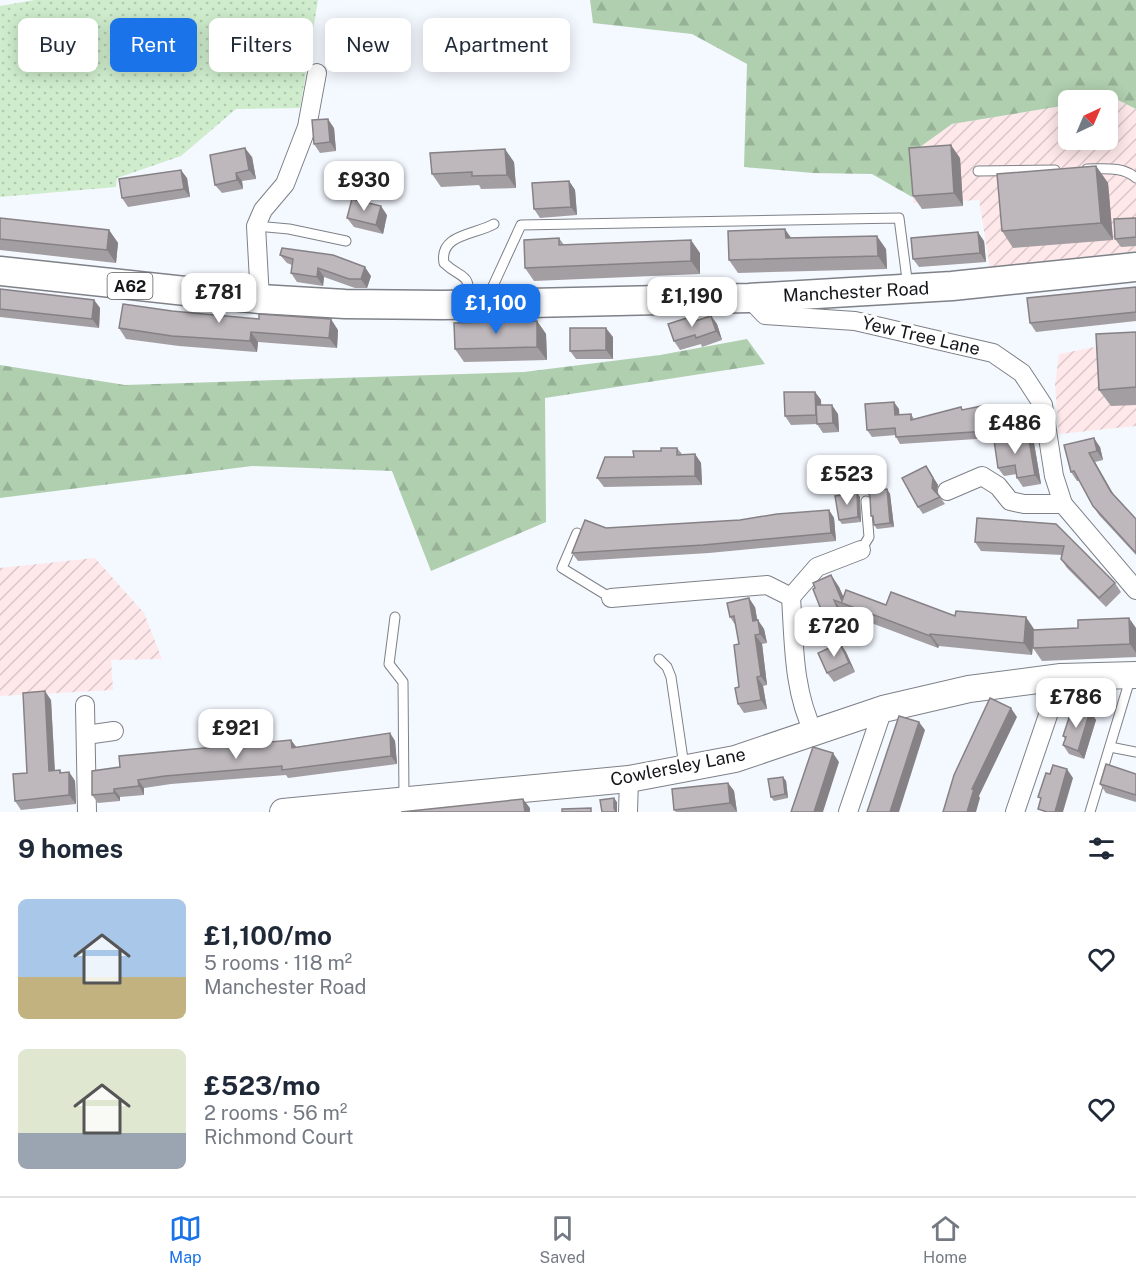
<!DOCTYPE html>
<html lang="en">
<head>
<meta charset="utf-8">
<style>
  body { margin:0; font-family:"Public Sans",sans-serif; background:#f2f2f3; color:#1f2937; height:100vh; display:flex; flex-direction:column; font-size:22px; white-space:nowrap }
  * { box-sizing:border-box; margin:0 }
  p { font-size:20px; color:#747a83 }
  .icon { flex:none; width:33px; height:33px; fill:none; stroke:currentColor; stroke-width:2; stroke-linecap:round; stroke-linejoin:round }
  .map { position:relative; height:812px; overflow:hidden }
  .side { display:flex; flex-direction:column; background:#fff; flex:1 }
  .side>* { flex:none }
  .top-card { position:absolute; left:18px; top:18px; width:600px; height:54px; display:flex; gap:12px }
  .needle { width:39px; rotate:44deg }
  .controls { position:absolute; left:1058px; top:90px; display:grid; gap:12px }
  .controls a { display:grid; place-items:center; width:60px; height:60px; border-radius:9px; background:#fff; box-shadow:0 3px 15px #0003; font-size:30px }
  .price { position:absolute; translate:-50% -51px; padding:0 14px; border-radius:12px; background:#fff; color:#222; font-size:20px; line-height:39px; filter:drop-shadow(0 2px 3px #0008) }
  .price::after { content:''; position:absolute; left:50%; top:36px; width:18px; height:14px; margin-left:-9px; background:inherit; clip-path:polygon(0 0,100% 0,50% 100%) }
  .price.current { background:#1a73e8; color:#fff }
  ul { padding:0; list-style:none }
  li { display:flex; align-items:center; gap:18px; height:150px; padding:0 18px }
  li span { display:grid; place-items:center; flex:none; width:168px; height:120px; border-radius:9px; color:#555 }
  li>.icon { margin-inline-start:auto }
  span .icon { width:72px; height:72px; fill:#fffc; stroke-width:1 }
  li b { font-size:26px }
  h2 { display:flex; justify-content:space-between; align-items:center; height:72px; padding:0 18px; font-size:26px }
  .pill { padding:0 21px; border-radius:9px; background:#fff; box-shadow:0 3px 15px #0003; font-size:21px; line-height:54px }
  .pill.current { background:#1a73e8; color:#fff }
  .dock { display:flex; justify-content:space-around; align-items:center; height:84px; border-top:2px solid #e0e1e3; background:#fff; font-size:16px; color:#747a83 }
  .dock a { display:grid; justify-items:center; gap:3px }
  .dock .current { color:#1a73e8 }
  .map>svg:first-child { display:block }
</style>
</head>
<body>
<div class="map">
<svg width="1136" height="812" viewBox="0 0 1136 812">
  <defs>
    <pattern id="industrial-furrows" width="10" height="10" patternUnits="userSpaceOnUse" patternTransform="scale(1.5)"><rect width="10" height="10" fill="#fee8ea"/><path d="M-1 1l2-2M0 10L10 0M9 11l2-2" fill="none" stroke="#d9c6c8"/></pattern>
    <pattern id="grass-dots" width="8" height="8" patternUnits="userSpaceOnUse" patternTransform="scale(1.5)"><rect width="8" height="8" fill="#cfedcd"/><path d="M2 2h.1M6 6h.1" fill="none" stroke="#b1caaf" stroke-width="1.8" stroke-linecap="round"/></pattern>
    <pattern id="forest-firs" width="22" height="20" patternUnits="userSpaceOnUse" patternTransform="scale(1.5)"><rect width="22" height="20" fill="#b0cfaf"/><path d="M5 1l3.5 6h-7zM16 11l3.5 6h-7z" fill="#96b196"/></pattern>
  </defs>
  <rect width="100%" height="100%" fill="#f4f8ff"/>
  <g fill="url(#industrial-furrows)">
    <polygon points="1112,97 1136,109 1136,251 990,268 979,200 913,203 913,152 952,124 1068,105 1068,140 1107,140 1107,100 1092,100"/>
    <polygon points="1136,339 1136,426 1059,434 1055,384 1059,354"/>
    <polygon points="95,558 144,613 162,659 111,660 113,690 0,696 0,568"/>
  </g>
  <polygon fill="url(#grass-dots)" points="35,0 318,0 300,108 236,109 181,156 117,178 116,187 0,197 0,6"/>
  <g fill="url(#forest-firs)">
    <polygon points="590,0 1136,0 1136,109 1112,97 1092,100 1068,100 1068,105 952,124 913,152 912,197 872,174 813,173 744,167 747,64 692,34 593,23"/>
    <polygon points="747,339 765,364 545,398 546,522 431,571 392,471 252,466 0,498 0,365 125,385 524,372 660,355"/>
  </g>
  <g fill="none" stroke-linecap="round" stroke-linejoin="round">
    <g stroke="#7e8187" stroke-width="11">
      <g id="lane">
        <path d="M 1087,169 C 1103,169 1123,166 1136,178"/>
        <polyline points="978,171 1055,170"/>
        <polyline points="256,226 289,229 346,241"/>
        <polyline points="487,299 521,225 899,218 908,287"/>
        <path d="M 468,302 C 471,271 462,280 444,263 C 439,234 475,235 494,224"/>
        <polyline points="577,533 562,568 611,598"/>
        <polyline points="861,550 869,537 866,501"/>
        <polyline points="395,617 389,664 403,682 404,798"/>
        <polyline points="659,659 667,667 671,677 684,766"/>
        <polyline points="1110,747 1136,752"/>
        <polyline points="1090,812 1131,676"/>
      </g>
    </g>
    <g stroke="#7e8187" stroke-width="20">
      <g id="street">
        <polyline points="749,298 765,315 855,321 993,353 1022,373 1043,405 1054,476 1063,504 1136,590"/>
        <polyline points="260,299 256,226 263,210 285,184 307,127 317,73"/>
        <polyline points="947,491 982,476 998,486 1010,501 1024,504 1063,504"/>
        <polyline points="791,597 817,567 861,550"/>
        <path d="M 611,598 L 767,585 L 791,597 C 794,643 793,691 814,733"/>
        <polyline points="85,705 87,812"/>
        <polyline points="86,735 114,731"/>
        <polyline points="628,812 629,779"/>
        <polyline points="848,812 883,709"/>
        <polyline points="1015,812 1061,677"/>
      </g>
    </g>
    <g stroke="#7e8187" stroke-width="28">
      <polyline id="secondary" points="283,812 629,779 735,759 883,709 969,689 1061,677 1136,675"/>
    </g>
    <g stroke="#7e8187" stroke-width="31">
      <polyline id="primary" points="0,271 260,299 345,304 443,305 749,298 952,286 1136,267"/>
    </g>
    <use href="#lane" stroke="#fff" stroke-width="9"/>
    <use href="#street" stroke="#fff" stroke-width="18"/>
    <use href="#secondary" stroke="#fff" stroke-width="26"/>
    <use href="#primary" stroke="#fff" stroke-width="28"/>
  </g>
  <g fill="#a39ea2">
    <polygon points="334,128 336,151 320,153 314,144"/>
    <polygon points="252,157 256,179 242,181 243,189 222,193 215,185"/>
    <polygon points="960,158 963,206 922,209 913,196"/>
    <polygon points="514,162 516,188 481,189 479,185 441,187 432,174"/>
    <polygon points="1096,166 1108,183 1113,240 1013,248 1002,231"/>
    <polygon points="187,178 190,197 128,207 122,198"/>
    <polygon points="569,181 575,190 577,215 540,218 534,209"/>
    <polygon points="387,215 383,234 354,227 347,218"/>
    <polygon points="0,218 109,230 118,243 116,263 0,250"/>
    <polygon points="1136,218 1136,246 1121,247 1115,239"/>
    <polygon points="559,238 564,245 700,253 700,274 534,281 525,268"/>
    <polygon points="792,238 886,249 887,269 738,273 729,260"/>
    <polygon points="984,241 986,262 919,267 913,259"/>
    <polygon points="280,255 371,276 367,288 355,288 324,277 323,286 297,282 291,273 292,265 287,263"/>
    <polygon points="1136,287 1136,321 1036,332 1030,323"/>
    <polygon points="0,289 94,300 100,308 99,328 0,317"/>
    <polygon points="711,316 717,324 722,340 702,347 701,344 680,350 674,341 690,317 693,321"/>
    <polygon points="537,321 546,334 547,360 464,362 455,349"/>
    <polygon points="119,328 338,330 337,348 258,342 257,352 179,346 126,339"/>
    <polygon points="1136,332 1136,405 1111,406 1099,390"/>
    <polygon points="613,337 613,359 576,359 570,351"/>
    <polygon points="815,392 821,400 821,405 838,414 839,432 823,433 817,424 791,425 785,416"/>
    <polygon points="982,406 986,413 992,438 900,444 896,437 896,435 872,437 867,430 899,409 899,415 911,414 914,419"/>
    <polygon points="1028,434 1034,443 1041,484 1023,487 1017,478 1017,474 1004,476 998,468"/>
    <polygon points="1064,445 1100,447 1103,460 1095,462 1114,495 1136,519 1136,555 1099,515 1093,506 1079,481 1077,481 1071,472"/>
    <polygon points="677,448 682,454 695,454 701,463 702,485 604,487 597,478 634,457"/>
    <polygon points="926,466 938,485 937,493 945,504 923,514 918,507"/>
    <polygon points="887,489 890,494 894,527 877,529 874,525 874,519 871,516"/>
    <polygon points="857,493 860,497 861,522 842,524 839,520"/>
    <polygon points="829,510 834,518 836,541 709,553 578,561 572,553 606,528 740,520"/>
    <polygon points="1056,524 1115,583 1121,592 1106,607 1067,568 1061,559 1062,555 981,551 975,542"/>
    <polygon points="831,575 839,587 843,596 886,605 955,616 1034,629 1034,630 1136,628 1136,657 1042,661 1033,648 1033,644 1032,655 939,646 938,648 842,612 855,640 841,646 846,652 855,672 834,682 827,673 833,646 826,637 821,620 822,612 815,588"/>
    <polygon points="755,607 757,620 764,629 767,643 762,644 767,685 763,686 767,709 744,713 738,704 739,687 739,644 736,626 730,617"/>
    <polygon points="51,700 55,770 60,770 62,773 69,772 75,781 76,804 21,810 15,801 27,773"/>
    <polygon points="1090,711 1096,720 1084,759 1069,754 1063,745 1065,739 1063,736 1073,717"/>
    <polygon points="390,733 395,741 397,764 288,778 286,775 171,784 144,788 144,795 120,797 120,801 98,803 92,795 120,767 291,740 296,747"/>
    <polygon points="1136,774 1136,802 1106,793 1100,784"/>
    <polygon points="783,777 786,781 788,798 774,801 771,797"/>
    <polygon points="728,783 734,791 737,812 676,812 674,810"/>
  </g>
  <g fill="#858184">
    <polygon points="328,119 334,128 336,151 330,142"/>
    <polygon points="951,145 960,158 963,206 954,193"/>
    <polygon points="245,148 252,157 256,179 249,170"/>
    <polygon points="505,149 514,162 516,188 507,175"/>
    <polygon points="1096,166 1108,183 1113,240 1101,223"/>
    <polygon points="181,170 187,178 190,197 184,189"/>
    <polygon points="236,173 242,181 243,189 237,180"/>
    <polygon points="569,181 575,190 577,215 571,207"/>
    <polygon points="381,206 387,215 383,234 376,225"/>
    <polygon points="785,229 794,242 786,238"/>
    <polygon points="109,230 118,243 116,263 107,250"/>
    <polygon points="978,232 984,241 986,262 980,253"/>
    <polygon points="877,236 886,249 887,269 878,256"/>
    <polygon points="691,240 700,253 700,274 691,261"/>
    <polygon points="365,267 371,276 367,288 361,279"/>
    <polygon points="318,268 324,277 323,286 317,277"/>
    <polygon points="94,300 100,308 99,328 92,319"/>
    <polygon points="711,316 717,324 722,340 716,331"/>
    <polygon points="331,319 338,330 337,348 329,338"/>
    <polygon points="537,321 546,334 547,360 537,347"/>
    <polygon points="606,328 613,337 613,359 606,350"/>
    <polygon points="251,332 258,342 257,352 250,341"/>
    <polygon points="815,392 821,400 822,424 816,415"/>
    <polygon points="894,402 899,409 900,422 895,415"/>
    <polygon points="832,405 838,414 839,432 833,423"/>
    <polygon points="982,406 986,413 992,438 988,431"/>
    <polygon points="1028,434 1034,443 1041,484 1035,475"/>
    <polygon points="1094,438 1100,447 1103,460 1097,451"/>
    <polygon points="1089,453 1095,462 1117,501 1111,492"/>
    <polygon points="695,454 701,463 702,485 695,476"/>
    <polygon points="926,466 938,485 936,495 932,488"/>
    <polygon points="887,489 890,494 894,527 890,523"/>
    <polygon points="857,493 860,497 861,522 858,517"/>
    <polygon points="829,510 834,518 836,541 831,533"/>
    <polygon points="831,575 839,587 847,605 842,601"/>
    <polygon points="749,598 755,607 759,629 753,621"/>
    <polygon points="834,600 842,612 855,640 847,628"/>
    <polygon points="1026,617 1034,629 1032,655 1024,643"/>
    <polygon points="1129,618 1136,628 1136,653 1130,644"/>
    <polygon points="758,620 764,629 767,643 760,634"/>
    <polygon points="930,634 939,646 938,648 930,636"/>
    <polygon points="755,635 762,644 767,685 761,676"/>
    <polygon points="840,643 846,652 855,672 849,663"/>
    <polygon points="757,677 763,686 767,709 761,700"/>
    <polygon points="45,691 51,700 55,779 49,771"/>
    <polygon points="1011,708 1017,717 979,796 980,798 976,812 967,812 972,789"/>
    <polygon points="1090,711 1096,720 1084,759 1078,751"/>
    <polygon points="919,722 925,730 899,812 890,812"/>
    <polygon points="390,733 395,741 397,764 391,756"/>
    <polygon points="291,740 297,748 292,748"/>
    <polygon points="833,753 839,762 823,812 814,812"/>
    <polygon points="1067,769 1073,778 1063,812 1055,812"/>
    <polygon points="69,772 75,781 76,804 69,795"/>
    <polygon points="783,777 786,781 788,798 785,794"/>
    <polygon points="138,780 144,788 144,795 139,786"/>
    <polygon points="728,783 734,791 737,812 730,803"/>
    <polygon points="114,789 120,797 120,801 114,793"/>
    <polygon points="614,798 617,802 617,812 616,812 614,808"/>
    <polygon points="523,799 530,808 530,812 525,812"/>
  </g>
  <g fill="#beb8bc" stroke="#858184" stroke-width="1.5">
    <polygon points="328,119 330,142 314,144 312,120"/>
    <polygon points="951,145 954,193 913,196 909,148"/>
    <polygon points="245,148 249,170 236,173 237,180 215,185 210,155"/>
    <polygon points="505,149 507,175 472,176 472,172 432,174 430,153"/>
    <polygon points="1096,166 1101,223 1002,231 997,174"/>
    <polygon points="181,170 184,189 122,198 119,179"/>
    <polygon points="569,181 571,207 534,209 532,183"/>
    <polygon points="352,199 381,206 376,225 347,218"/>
    <polygon points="0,218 109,230 107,250 0,239"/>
    <polygon points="1136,218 1136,237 1115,239 1114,219"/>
    <polygon points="785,229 786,238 877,236 878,256 729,260 728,231"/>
    <polygon points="978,232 980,253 913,259 911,238"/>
    <polygon points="559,238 559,245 691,240 691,261 525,268 524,240"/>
    <polygon points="282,248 333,255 365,267 361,279 349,279 318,268 317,277 291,273 293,259 280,255"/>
    <polygon points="1136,287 1136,312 1030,323 1027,298"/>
    <polygon points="0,289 94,300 92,319 0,309"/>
    <polygon points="123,304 172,311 259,319 259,314 331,319 329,338 251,332 250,341 172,336 119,328"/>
    <polygon points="711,316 716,331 696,338 695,335 674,341 668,324 690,317 692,322"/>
    <polygon points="537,321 537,347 455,349 454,323"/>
    <polygon points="570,328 606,328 606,350 570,351"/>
    <polygon points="1136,332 1136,387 1099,390 1096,334"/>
    <polygon points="784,392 815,392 816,415 785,416"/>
    <polygon points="894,402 895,415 911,414 911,420 961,407 962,410 982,406 988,431 896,437 895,428 867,430 865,404"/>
    <polygon points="816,405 832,405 833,423 817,424"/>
    <polygon points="1028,434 1035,475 1017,478 1015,465 998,468 994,440"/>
    <polygon points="1094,438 1097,451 1089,453 1111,492 1136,519 1136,553 1093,506 1074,471 1071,472 1064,445"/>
    <polygon points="661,448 677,448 677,455 695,454 695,476 597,478 605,457 634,457 633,451 661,451"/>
    <polygon points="926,466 933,478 932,488 940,497 918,507 902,478"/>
    <polygon points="887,489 890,523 874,525 873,516 871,516 870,496 867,492"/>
    <polygon points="857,493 858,517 839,520 835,496"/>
    <polygon points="829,510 831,533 703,545 572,553 585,520 606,528 740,520 777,514"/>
    <polygon points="977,518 1056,524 1115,583 1099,598 1061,559 1064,546 975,542"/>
    <polygon points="831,575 842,601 846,590 886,605 891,592 955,616 956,611 1026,617 1024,643 930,634 930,636 834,600 847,628 826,637 819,620 821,620 818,614 822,612 813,589 815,588 813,583"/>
    <polygon points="749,598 753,621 758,620 760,634 755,635 761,676 757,677 761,700 738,704 735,688 739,687 734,645 739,644 734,616 730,617 727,603"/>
    <polygon points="1129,618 1130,644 1033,648 1033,630 1078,628 1078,620"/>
    <polygon points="840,643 849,663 827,673 818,653"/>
    <polygon points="45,691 49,771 60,770 60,773 69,772 69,795 15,801 13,774 27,773 23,693"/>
    <polygon points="990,698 1011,708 972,789 974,789 967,812 943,812 954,775"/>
    <polygon points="1077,707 1090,711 1078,751 1063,745 1066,737 1063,736 1070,715 1073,717"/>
    <polygon points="899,716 919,722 890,812 867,812"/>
    <polygon points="390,733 391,756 282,770 282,766 165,776 138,780 139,786 114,789 114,793 92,795 92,771 120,767 119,756 291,740 292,748"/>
    <polygon points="813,747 833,753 814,812 791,812"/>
    <polygon points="1106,764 1136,774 1136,795 1100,784"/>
    <polygon points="1053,765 1067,769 1055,812 1047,812 1038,809 1041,798 1038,797 1046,773 1050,774"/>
    <polygon points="783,777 785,794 771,797 768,779"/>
    <polygon points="728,783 730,803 674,810 672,789"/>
    <polygon points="614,798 614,808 616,812 602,812 600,800"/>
    <polygon points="523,799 525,812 401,812"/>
    <polygon points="591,808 591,812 562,812 562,809"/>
  </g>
  <g text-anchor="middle" stroke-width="6" stroke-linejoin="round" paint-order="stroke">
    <rect fill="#fff" stroke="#5b5c5e" stroke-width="1.5" x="107.5" y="273" width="45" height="26" rx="4.5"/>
    <g font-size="16" font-weight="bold" fill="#151619">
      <text x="130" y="292">A62</text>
    </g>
    <g font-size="18" fill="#151619" stroke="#fff">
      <text transform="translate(856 292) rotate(-3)" y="6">Manchester Road</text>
      <text transform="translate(921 336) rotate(13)" y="6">Yew Tree Lane</text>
      <text transform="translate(678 767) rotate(-11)" y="6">Cowlersley Lane</text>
    </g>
  </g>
</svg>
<div class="controls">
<a><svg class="needle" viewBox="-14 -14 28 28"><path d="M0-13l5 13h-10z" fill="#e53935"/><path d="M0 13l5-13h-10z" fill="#747a83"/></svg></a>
</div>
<b class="price" style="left:364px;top:212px">£930</b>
<b class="price" style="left:219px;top:324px">£781</b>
<b class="price" style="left:692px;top:328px">£1,190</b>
<b class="price current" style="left:496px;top:335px">£1,100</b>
<b class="price" style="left:1015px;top:455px">£486</b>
<b class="price" style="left:847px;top:506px">£523</b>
<b class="price" style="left:834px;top:658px">£720</b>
<b class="price" style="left:1076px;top:729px">£786</b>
<b class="price" style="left:236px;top:760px">£921</b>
<div class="top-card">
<a class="pill">Buy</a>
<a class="pill current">Rent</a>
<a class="pill">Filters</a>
<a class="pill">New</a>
<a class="pill">Apartment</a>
</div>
</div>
<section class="side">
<h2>9 homes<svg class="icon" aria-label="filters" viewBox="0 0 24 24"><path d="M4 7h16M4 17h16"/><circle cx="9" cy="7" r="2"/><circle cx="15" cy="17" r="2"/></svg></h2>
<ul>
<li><span style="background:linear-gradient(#a9c7e8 65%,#c2b280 0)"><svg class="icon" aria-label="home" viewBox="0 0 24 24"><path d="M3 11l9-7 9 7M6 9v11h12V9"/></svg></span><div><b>£1,100/mo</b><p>5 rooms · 118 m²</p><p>Manchester Road</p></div><svg class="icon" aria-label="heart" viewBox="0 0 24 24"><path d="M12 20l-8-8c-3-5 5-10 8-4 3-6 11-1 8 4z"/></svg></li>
<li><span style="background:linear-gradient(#dfe7d0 70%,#9aa5b1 0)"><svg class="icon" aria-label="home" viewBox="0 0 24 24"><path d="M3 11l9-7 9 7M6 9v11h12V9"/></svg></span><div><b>£523/mo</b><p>2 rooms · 56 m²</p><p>Richmond Court</p></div><svg class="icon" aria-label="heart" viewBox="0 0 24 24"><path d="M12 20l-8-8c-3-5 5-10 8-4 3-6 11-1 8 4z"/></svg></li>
</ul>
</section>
<nav class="dock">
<a class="current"><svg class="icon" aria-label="map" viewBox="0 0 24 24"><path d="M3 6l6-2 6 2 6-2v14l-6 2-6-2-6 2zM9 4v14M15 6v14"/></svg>Map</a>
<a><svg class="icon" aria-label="saved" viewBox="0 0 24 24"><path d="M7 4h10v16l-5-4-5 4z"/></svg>Saved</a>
<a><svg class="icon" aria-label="home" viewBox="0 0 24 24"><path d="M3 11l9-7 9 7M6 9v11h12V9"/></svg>Home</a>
</nav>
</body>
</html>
